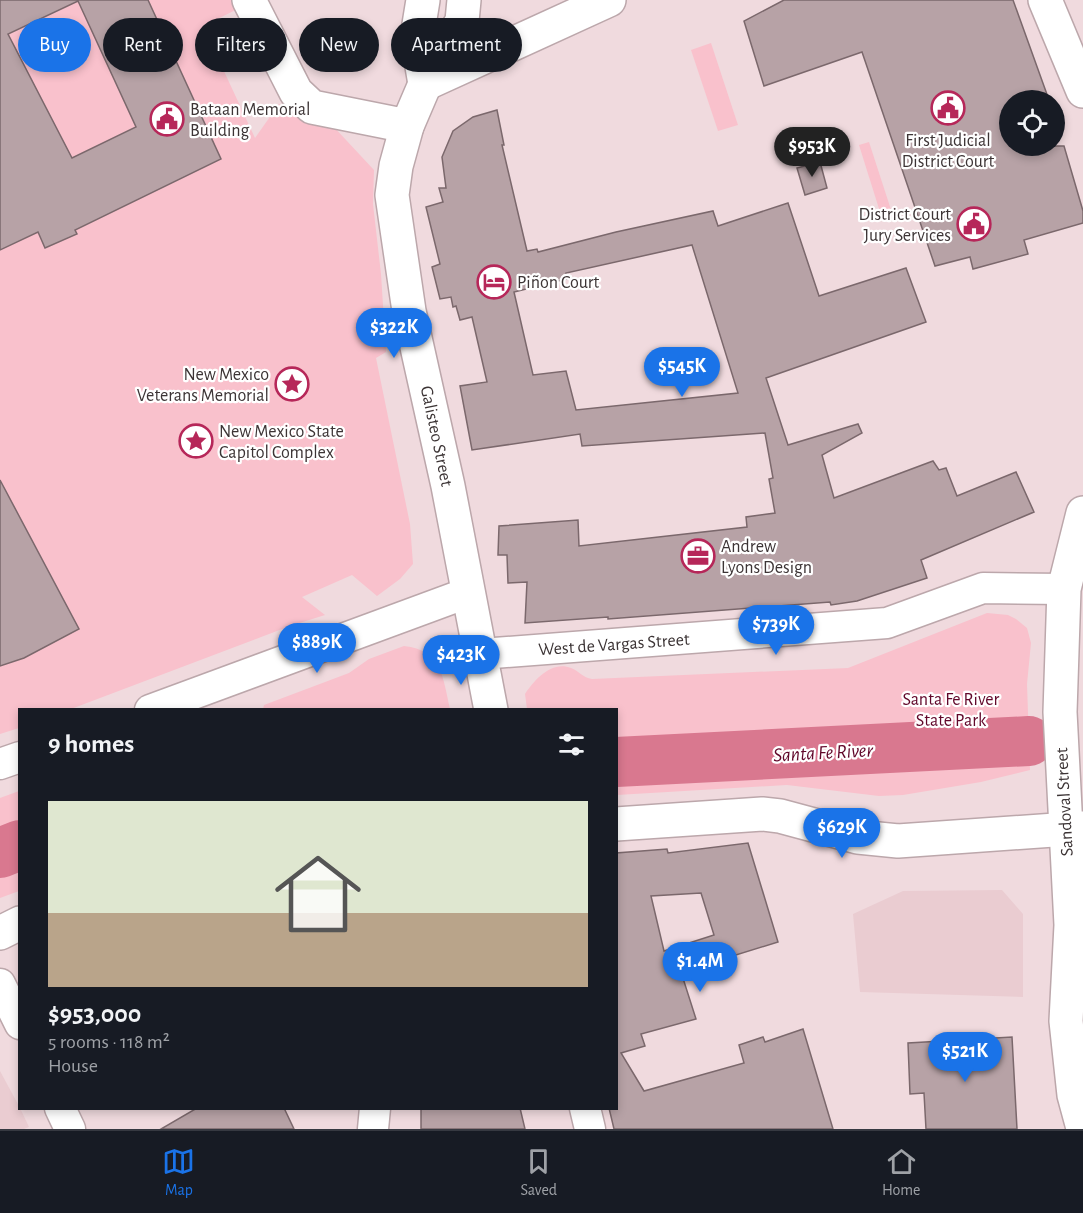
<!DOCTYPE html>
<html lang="en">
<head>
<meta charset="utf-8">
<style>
  body { margin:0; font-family:"Alegreya Sans",sans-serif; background:#242831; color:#f1f3f6; height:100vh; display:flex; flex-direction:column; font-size:22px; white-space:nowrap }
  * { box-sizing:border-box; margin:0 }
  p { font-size:20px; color:#9ea1a6 }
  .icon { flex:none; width:33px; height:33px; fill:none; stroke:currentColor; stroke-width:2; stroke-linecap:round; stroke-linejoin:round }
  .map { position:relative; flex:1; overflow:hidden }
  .drawer { position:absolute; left:18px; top:708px; width:600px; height:402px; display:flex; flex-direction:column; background:#171b24; border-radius:0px; box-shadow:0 3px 9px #0003 }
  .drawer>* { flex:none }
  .guide { position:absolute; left:18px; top:18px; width:600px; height:54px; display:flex; gap:12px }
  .fabs { position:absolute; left:999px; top:90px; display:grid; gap:12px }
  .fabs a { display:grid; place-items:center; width:66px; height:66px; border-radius:50%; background:#171b24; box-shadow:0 3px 9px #0003; font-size:30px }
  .price { position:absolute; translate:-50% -51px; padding:0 14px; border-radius:21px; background:#1a73e8; color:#fff; font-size:20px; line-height:39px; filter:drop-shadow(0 2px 3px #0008) }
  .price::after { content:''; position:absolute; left:50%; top:36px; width:18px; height:14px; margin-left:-9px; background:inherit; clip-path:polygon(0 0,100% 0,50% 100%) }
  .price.current { background:#222; color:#fff }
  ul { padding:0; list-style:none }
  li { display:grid; align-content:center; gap:12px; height:318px; padding:0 30px }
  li+li { border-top:2px solid #363941 }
  li span { display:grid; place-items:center; height:186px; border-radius:0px; color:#555 }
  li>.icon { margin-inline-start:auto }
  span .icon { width:108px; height:108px; fill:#fffc; stroke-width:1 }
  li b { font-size:26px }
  h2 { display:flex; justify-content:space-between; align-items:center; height:72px; padding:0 30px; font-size:26px }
  .chip { padding:0 21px; border-radius:27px; background:#171b24; box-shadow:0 3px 9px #0003; font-size:21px; line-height:54px }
  .chip.current { background:#1a73e8; color:#fff }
  .menu { display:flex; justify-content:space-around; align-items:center; height:84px; border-top:2px solid #363941; background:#171b24; font-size:16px; color:#9ea1a6 }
  .menu a { display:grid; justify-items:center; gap:3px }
  .menu .current { color:#1a73e8 }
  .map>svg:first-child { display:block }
</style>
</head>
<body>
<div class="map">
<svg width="1083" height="1129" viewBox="0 0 1083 1129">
  <rect width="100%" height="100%" fill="#f0dade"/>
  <g fill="#eaccd1">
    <polygon points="1002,890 1023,914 1023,997 860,992 853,914 903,891"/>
    <polygon points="0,1071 20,1108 29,1127 24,1129 0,1129"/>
  </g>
  <g fill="#f9c1cc">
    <polygon points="0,0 256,0 203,26 255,138 279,104 307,118 333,126 374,170 373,204 381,274 386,352 376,358 410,524 413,564 400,579 377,596 352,575 302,597 325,615 290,626 71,709 20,710 19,728 0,734"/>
    <polygon points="711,43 738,125 718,131 691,50"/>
    <polygon points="869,142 894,219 880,212 859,145"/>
    <path d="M 987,613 L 1008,615 L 1016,619 L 1027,628 L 1031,643 L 1027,684 L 1030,770 L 981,782 L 903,795 L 879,796 L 787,785 L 617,795 L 616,710 L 527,709 L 525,694 C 534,680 552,660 571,668 C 579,671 583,678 592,679 L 848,668 Z"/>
    <path d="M 404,646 C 442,650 443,678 450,709 L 263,709 L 264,705 L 349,673 L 369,659 Z"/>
    <polygon points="19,791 19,891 0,898 0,798"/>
  </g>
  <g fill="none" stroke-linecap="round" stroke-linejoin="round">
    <g stroke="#d9788f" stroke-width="50">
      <polyline points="616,762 1029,741"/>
      <polyline points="0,853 20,845"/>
    </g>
  </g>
  <g fill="#b7a2a6" stroke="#7b686c" stroke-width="1.5" fill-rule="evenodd">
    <path d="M 0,0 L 148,0 L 221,159 L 75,230 L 77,234 L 45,248 L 38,232 L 0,250 ZM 78,1 L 136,127 L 72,158 L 8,34 Z"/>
    <polygon points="784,0 1013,0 1049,100 1010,100 1010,146 1064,146 1083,211 1083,223 1024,240 1028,254 973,269 970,257 935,266 862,52 764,86 744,21"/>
    <path d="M 497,110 L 504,145 L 502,145 L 527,251 L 537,249 L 538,252 L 616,232 L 713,211 L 718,226 L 788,203 L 819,296 L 906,268 L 926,322 L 766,378 L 788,445 L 858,424 L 862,433 L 822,455 L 834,498 L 933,461 L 939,470 L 946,468 L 957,496 L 1016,472 L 1034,512 L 921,560 L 927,578 L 857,601 L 831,605 L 830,602 L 608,619 L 608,617 L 525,623 L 527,582 L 508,583 L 507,555 L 498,555 L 499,526 L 578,520 L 579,546 L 747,527 L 746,517 L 775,513 L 769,479 L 773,478 L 765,433 L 582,446 L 580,434 L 472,450 L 460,386 L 487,382 L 472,317 L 460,320 L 456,306 L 453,307 L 451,297 L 440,299 L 432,267 L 440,264 L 426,207 L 443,202 L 439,188 L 446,188 L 442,157 L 453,131 L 473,117 ZM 692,245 L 738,393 L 576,410 L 566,371 L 533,375 L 514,292 L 567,279 L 566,273 Z"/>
    <polygon points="820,162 827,188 805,195 797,168"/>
    <polygon points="0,480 79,629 24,658 0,666"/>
    <path d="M 748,843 L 778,942 L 681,972 L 696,1019 L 641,1034 L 645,1046 L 621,1053 L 644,1091 L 744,1063 L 739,1045 L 763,1037 L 765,1042 L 803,1029 L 833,1129 L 614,1129 L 609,1108 L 616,1108 L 616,853 L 667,849 L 668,853 ZM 701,893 L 714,935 L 664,951 L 651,896 Z"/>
    <polygon points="1012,1037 1017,1129 926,1129 924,1093 910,1094 908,1043"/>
    <polygon points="197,1108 284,1108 294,1129 161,1129"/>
    <polygon points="421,1108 520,1108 525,1129 421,1129"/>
  </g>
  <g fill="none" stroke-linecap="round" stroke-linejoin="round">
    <g stroke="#bca7ab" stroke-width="33">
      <g id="minor">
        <polyline points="481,654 887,623 983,588 1064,589"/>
        <polyline points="150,710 467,593"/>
        <polyline points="0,764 20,757"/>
        <polyline points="0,984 20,1024"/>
        <polyline points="60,1108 70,1129"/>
        <polyline points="585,1108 590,1129"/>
        <polyline points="373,1129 375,1108"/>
      </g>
    </g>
    <g stroke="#bca7ab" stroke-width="36">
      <g id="tertiary">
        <polyline points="249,0 296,92 312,107 407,126"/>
        <polyline points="423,0 417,37 425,84"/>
        <polyline points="464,0 462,21 425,84 407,126 396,166 392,195 409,311 448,486 491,710"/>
        <polyline points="1045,0 1083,91"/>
        <polyline points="425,84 609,0"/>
        <polyline points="1083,513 1064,589 1060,712 1071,925 1066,1021 1074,1095 1083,1128"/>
        <polyline points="616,824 762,814 780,816 858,837 898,841 1083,828"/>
        <polyline points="0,933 20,923"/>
      </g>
    </g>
    <use href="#minor" stroke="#fff" stroke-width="30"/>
    <use href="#tertiary" stroke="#fff" stroke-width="33"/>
  </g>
  <defs>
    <g id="civic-ring" transform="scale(1.725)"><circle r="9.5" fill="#fff" stroke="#b62759" stroke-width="1.5"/><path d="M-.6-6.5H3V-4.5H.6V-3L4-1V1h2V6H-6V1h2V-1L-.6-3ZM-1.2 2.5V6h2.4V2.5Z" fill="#b62759"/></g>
    <g id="hotel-ring" transform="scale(1.725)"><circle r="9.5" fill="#fff" stroke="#b62759" stroke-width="1.5"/><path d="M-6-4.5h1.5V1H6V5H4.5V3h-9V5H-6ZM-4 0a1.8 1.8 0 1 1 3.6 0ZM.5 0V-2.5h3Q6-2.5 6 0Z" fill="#b62759"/></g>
    <g id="sight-ring" transform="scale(1.725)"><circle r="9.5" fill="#fff" stroke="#b62759" stroke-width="1.5"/><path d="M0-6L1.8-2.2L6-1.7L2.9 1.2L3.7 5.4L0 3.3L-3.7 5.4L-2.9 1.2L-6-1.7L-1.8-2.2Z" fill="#b62759"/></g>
    <g id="office-ring" transform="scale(1.725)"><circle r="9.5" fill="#fff" stroke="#b62759" stroke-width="1.5"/><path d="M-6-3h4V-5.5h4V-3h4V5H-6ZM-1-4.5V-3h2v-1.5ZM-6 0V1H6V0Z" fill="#b62759"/></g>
  </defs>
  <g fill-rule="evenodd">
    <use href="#civic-ring" x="948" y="108"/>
    <use href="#civic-ring" x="167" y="119"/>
    <use href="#civic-ring" x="974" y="224"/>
    <use href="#hotel-ring" x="494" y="282"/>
    <use href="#sight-ring" x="292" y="384"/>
    <use href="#sight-ring" x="196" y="441"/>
    <use href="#office-ring" x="698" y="556"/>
  </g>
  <g text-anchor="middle" stroke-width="4.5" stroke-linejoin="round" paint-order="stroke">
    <g font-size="18" fill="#3c3435" stroke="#fff" text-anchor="start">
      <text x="190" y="115">Bataan Memorial<tspan x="190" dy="21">Building</tspan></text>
      <text x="948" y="146" text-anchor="middle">First Judicial<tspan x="948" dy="21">District Court</tspan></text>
      <text x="951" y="220" text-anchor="end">District Court<tspan x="951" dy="21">Jury Services</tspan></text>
      <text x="517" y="288">Piñon Court</text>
      <text x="269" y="380" text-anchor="end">New Mexico<tspan x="269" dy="21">Veterans Memorial</tspan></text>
      <text x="219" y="437">New Mexico State<tspan x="219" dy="21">Capitol Complex</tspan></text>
      <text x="721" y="552">Andrew<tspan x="721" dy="21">Lyons Design</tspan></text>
    </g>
    <g font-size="18" fill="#3c3435" stroke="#fff">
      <text transform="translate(437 436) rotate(78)" y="6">Galisteo Street</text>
      <text transform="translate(614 644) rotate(-4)" y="6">West de Vargas Street</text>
      <text transform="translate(1064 802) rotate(-93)" y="6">Sandoval Street</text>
    </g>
    <g font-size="18" fill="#61072a" stroke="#fff">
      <text x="951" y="705">Santa Fe River<tspan x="951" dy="21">State Park</tspan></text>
    </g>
    <g font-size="20" font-style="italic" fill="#61072a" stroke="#fff">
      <text transform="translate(823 752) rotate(-3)" y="7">Santa Fe River</text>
    </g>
  </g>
</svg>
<div class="fabs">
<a><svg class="icon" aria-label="locate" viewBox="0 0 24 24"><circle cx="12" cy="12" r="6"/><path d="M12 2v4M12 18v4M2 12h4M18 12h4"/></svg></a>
</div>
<b class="price current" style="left:812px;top:178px">$953K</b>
<b class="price" style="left:394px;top:359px">$322K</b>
<b class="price" style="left:682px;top:398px">$545K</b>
<b class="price" style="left:776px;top:656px">$739K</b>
<b class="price" style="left:317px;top:674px">$889K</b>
<b class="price" style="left:461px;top:686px">$423K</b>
<b class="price" style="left:842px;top:859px">$629K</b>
<b class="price" style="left:700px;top:993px">$1.4M</b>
<b class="price" style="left:965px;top:1083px">$521K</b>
<div class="guide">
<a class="chip current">Buy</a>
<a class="chip">Rent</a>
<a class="chip">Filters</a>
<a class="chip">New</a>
<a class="chip">Apartment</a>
</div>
<section class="drawer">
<h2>9 homes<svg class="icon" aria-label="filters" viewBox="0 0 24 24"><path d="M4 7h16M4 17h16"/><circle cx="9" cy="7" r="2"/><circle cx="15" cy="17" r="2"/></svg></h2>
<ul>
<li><span style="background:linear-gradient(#dfe7d0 60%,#b9a48a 0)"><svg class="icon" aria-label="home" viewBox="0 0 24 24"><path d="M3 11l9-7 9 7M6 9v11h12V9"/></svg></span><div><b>$953,000</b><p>5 rooms · 118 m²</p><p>House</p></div></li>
</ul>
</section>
</div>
<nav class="menu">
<a class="current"><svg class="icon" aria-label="map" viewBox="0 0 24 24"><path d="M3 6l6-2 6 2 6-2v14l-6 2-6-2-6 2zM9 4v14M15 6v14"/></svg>Map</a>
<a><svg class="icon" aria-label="saved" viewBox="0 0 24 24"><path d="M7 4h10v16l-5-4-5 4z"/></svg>Saved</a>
<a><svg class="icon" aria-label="home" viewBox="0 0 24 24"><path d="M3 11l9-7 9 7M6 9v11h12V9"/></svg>Home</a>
</nav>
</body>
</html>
